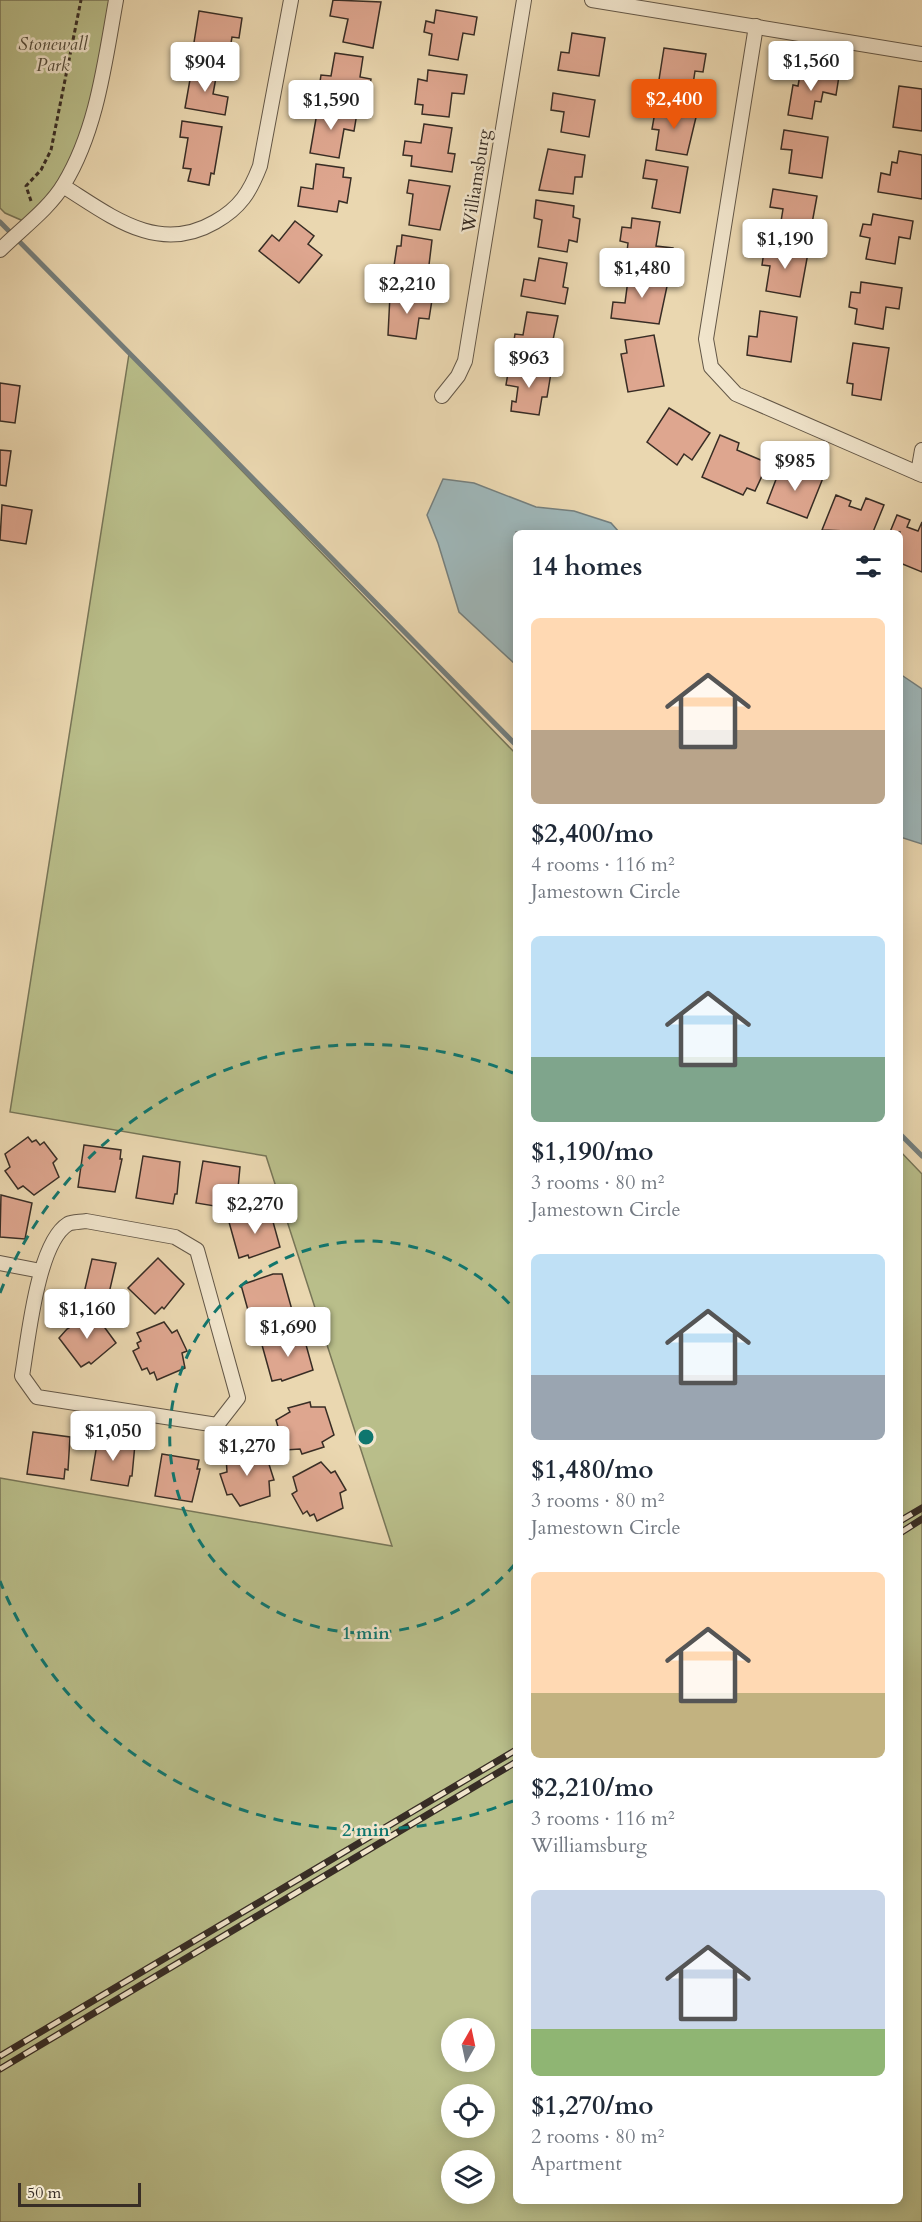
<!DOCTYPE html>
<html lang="en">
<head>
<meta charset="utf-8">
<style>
  body { margin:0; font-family:Cardo,serif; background:#f6f6f7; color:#1f2937; height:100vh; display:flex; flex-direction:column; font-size:22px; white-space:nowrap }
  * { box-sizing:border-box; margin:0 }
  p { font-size:20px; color:#747a83 }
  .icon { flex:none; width:33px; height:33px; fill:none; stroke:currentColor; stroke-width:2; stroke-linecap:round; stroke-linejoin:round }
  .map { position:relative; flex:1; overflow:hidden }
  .details { position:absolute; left:513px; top:530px; width:390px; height:1674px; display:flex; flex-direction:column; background:#fff; border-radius:9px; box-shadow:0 3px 15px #0003 }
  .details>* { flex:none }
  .needle { width:39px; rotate:9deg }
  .buttons { position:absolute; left:441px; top:2018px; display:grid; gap:12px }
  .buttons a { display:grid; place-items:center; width:54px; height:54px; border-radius:50%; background:#fff; box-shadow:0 3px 15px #0003; font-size:30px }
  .scale { position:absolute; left:18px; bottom:15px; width:123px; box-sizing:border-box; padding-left:6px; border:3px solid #382d25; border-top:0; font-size:16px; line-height:21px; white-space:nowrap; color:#382d25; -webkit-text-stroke:4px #f1e5cc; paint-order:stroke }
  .price { position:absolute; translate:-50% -51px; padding:0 14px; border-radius:6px; background:#fff; color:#222; font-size:20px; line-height:39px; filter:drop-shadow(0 2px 3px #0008) }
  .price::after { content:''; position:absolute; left:50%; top:36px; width:18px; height:14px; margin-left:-9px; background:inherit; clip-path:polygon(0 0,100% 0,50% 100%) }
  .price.selected { background:#ea580c; color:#fff }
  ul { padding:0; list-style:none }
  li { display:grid; align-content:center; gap:12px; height:318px; padding:0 18px }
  li span { display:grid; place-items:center; height:186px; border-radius:9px; color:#555 }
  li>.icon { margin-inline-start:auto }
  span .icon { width:108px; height:108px; fill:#fffc; stroke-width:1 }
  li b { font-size:26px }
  h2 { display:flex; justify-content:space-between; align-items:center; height:72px; padding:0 18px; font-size:26px }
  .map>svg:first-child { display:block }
</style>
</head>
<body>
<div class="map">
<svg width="922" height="2222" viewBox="0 0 922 2222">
  <rect width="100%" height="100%" fill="#ead7b0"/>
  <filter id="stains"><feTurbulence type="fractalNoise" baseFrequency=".00333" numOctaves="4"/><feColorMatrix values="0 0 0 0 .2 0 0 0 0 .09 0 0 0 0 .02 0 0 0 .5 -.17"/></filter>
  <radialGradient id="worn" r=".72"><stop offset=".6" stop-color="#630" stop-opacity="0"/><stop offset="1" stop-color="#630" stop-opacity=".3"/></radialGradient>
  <g fill="#b9be8a" stroke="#787658" stroke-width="1.5" fill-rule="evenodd">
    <polygon points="0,0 116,0 106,55 63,186 28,223 5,213 0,208"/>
    <path d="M 129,354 L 516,754 L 516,2200 L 900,2200 L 900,1151 L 922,1174 L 922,2222 L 0,2222 L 0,1478 L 392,1546 L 266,1156 L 10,1112 ZM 452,2028 L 484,2028 L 484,2061 L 452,2061 ZM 452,2094 L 484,2094 L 484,2127 L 452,2127 ZM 452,2160 L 484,2160 L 484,2193 L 452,2193 Z"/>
  </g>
  <g fill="#9eb6b8" stroke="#757f7d" stroke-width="1.5">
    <polygon points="443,479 474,483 536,507 574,511 611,523 619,532 516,532 516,665 459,612 438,543 427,515"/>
    <polygon points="900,674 922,689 922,844 900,837"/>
  </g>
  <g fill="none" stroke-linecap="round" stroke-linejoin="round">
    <g stroke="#757f7d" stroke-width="5">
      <polyline points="0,222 516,745"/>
      <polyline points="900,1134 922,1156"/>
    </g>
  </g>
  <g fill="#dea68f" stroke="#382d25" stroke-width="1.5">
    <polygon points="333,0 381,2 373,48 343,42 348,19 330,16"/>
    <polygon points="436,10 477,17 474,35 463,33 458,60 429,55 432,34 424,32 426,21 434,23"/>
    <polygon points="199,11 242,18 239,38 232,37 228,61 192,55"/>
    <polygon points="572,33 605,38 599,76 558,70 561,52 569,53"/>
    <polygon points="664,48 706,54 703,72 695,71 692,91 658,86"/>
    <polygon points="335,53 363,57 360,77 371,79 369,91 363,90 361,101 318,95 321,75 331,76"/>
    <polygon points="192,68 217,72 213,94 228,97 225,115 185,108"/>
    <polygon points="801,69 839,76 836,95 823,92 821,102 815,101 812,119 788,115 793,85 798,86"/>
    <polygon points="428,70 467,75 464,94 452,93 449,117 422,114 423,105 415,104 418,79 427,81"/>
    <polygon points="899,86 922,89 922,131 893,127"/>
    <polygon points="553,93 595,100 589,137 561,132 564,112 551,110"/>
    <polygon points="656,106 697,113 687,155 656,150 659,130 652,129"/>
    <polygon points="318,107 357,113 354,131 344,129 339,158 310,153"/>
    <polygon points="182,121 222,127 214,174 211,173 209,185 188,181 191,169 183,168 188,138 180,137"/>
    <polygon points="424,124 452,128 448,153 455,154 452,172 411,166 412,156 403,155 405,141 421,143"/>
    <polygon points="784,130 828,137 822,178 789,173 792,150 781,149"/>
    <polygon points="548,149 585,155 582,177 575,177 573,194 539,190"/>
    <polygon points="899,151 922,155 922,199 878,192 881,173 890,175 892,162 897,163"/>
    <polygon points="646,160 688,167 680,213 652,208 657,180 643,178"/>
    <polygon points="316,164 344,168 343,177 351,178 347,203 339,201 337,212 298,206 301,187 313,189"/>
    <polygon points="409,180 450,186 440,230 409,225 413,194 407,193"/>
    <polygon points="773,189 817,196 809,240 779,234 783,209 770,207"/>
    <polygon points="536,200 574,206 573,217 580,219 577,242 569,240 567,252 538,247 542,220 534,218"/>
    <polygon points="873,214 913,221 910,239 899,237 895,264 866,259 870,238 860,236 863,224 871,225"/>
    <polygon points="632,218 660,222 656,246 673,248 671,267 626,260 628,243 620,241 622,227 631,228"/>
    <polygon points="295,221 314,236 308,244 322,255 299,283 259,251 272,235 279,241"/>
    <polygon points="402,235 432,240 429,265 436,266 434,285 392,279 397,246 401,246"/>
    <polygon points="765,245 808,253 800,297 766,291 770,266 762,265"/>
    <polygon points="539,258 567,263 563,287 568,288 565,304 521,296 524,279 535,281"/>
    <polygon points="629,272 669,277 659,324 611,318 613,302 625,303"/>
    <polygon points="861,282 902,288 899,309 886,307 883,329 855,324 857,309 849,307 851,292 860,293"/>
    <polygon points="390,295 432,300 429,319 419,318 416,339 388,335"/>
    <polygon points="760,311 797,317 791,362 747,355 749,336 757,337"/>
    <polygon points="527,312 558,316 549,359 512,353 515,334 523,335"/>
    <polygon points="654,335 664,386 628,392 621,354 627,353 625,340"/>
    <polygon points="853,343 889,348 881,400 852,395 853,384 847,383"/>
    <polygon points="509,367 551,373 547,397 542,397 539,415 511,411 512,401 516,402 518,387 506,385"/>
    <polygon points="0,383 20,386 15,423 0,421"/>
    <polygon points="669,408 710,433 692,460 684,454 677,465 647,442"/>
    <polygon points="720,435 739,443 737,450 768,463 755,491 747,488 743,495 702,477"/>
    <polygon points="0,450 11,451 6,486 0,485"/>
    <polygon points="780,469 804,478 806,472 823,478 807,518 767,503"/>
    <polygon points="836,495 851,501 849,506 861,510 866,498 884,505 873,532 822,530"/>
    <polygon points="2,505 32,510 26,544 0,540"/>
    <polygon points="897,515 910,520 907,527 918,531 922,522 922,572 900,563 900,532 890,532"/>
    <polygon points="28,1137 32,1142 36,1140 40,1145 44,1142 57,1159 53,1163 59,1177 34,1195 23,1186 18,1189 5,1171 10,1167 5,1154"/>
    <polygon points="84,1145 121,1150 120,1159 122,1159 115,1192 78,1187"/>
    <polygon points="143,1156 180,1162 177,1194 175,1194 173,1204 136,1198"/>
    <polygon points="203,1161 240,1167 237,1199 235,1199 233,1209 196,1203"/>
    <polygon points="1,1195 32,1203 25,1239 0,1237"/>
    <polygon points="270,1211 280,1247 249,1258 248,1255 239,1258 229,1222"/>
    <polygon points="158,1258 184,1284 164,1309 162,1307 155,1314 128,1288"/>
    <polygon points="92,1259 116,1263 107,1302 90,1299 91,1294 84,1293"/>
    <polygon points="273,1274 282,1274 292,1310 283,1312 284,1314 251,1321 241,1285"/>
    <polygon points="94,1313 116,1343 91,1364 89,1362 81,1367 59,1338 67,1329"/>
    <polygon points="164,1322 172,1333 177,1330 187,1351 182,1353 185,1368 157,1380 154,1372 150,1374 147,1368 142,1370 133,1351 139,1348 137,1343 141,1341 137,1333"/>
    <polygon points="303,1334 313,1370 282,1381 281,1379 272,1381 262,1345"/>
    <polygon points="310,1402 311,1407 325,1407 334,1435 322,1442 324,1447 302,1454 300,1449 285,1450 276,1420 290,1412 288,1408"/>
    <polygon points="33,1432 70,1437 68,1470 65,1469 64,1479 27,1474"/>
    <polygon points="98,1438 135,1444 132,1476 130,1476 128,1486 91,1480"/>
    <polygon points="253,1449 256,1456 260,1455 262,1460 267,1458 274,1480 269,1481 270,1496 240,1506 232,1494 227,1495 220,1474 227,1472 226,1457"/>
    <polygon points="162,1454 199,1460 197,1469 200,1469 192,1502 155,1496"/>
    <polygon points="321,1462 331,1473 335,1471 346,1490 340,1493 343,1508 317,1521 314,1514 310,1516 307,1511 303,1514 292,1494 297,1491 293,1477"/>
  </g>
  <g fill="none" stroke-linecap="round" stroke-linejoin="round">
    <g stroke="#645848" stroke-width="16">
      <g id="street">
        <polyline points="592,0 922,54"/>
        <polyline points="756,26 706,339 711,367 736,394 922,475"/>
        <path d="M 63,186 C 111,216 158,255 215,222 C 240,208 250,192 260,166 L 291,0"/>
        <path d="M 0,250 C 21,229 49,209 64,184 C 97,130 105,61 116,0"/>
        <polyline points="442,396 458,376 465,361 524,0"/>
        <polyline points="918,473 922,450"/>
        <path d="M 86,1221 L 175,1237 L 197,1250 L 238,1398 L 217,1425 L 37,1397 L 22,1376 C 28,1342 37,1243 68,1224 C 72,1222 81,1222 86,1221 Z"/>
        <polyline points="0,1263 41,1271"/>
      </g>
    </g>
    <polyline stroke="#382d25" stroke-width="3" stroke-dasharray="4.5 3" stroke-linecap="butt" points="31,201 26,186 41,170 51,150 81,0"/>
    <use href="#street" stroke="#f1e5cc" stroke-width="14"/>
    <g stroke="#382d25" stroke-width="7">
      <g id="rail">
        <polyline points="900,1521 922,1508"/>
        <polyline points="900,1533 922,1519"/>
        <polyline points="0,2056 516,1750"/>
        <polyline points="0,2069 516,1762"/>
      </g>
    </g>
    <use href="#rail" stroke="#f1e5cc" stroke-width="4.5" stroke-dasharray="14" stroke-linecap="butt"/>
  </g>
  <g fill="none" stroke="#0f766e" stroke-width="3" stroke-dasharray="10 8">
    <path d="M515 1564A196 196 0 1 1 515 1310"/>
    <path d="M513 1801A393 393 0 0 1 0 1581M0 1293A393 393 0 0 1 513 1073"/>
  </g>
  <g text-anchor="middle" stroke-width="5" stroke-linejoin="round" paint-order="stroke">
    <g font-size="18" font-style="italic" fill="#524a39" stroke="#f1e5cc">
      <text x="53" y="50">Stonewall<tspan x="53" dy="21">Park</tspan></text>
    </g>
    <g font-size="18" fill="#382d25" stroke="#f1e5cc">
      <text transform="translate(476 181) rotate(-81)" y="6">Williamsburg</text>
    </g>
  </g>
  <circle cx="366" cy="1437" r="9" fill="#0f766e" stroke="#f1e5cc" stroke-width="3"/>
  <g font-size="18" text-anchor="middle" font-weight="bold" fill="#0f766e" stroke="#f1e5cc" stroke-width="5" stroke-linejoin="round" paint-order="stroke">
    <text x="366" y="1639">1 min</text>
    <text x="366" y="1836">2 min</text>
  </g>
  <rect width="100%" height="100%" filter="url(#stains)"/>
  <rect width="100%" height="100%" fill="url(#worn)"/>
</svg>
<div class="buttons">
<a><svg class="needle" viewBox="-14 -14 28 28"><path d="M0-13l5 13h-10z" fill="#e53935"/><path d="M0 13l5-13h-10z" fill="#747a83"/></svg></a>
<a><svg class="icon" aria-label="locate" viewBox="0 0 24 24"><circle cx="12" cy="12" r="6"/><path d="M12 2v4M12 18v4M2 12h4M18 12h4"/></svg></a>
<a><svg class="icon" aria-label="layers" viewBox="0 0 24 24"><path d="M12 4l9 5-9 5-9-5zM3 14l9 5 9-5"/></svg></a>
</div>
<div class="scale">50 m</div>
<b class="price" style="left:811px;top:92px">$1,560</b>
<b class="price" style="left:205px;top:93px">$904</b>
<b class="price selected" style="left:674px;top:130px">$2,400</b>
<b class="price" style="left:331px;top:131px">$1,590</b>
<b class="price" style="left:785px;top:270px">$1,190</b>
<b class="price" style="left:642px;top:299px">$1,480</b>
<b class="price" style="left:407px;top:315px">$2,210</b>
<b class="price" style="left:529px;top:389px">$963</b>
<b class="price" style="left:795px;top:492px">$985</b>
<b class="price" style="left:255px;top:1235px">$2,270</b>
<b class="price" style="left:87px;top:1340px">$1,160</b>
<b class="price" style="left:288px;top:1358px">$1,690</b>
<b class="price" style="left:113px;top:1462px">$1,050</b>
<b class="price" style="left:247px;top:1477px">$1,270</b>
<section class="details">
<h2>14 homes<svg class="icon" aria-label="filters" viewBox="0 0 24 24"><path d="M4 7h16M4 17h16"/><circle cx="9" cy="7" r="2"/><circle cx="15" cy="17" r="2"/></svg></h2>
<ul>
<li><span style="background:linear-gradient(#ffd9b3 60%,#b9a48a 0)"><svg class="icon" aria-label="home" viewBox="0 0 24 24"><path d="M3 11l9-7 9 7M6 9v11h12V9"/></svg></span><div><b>$2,400/mo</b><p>4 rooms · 116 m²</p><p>Jamestown Circle</p></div></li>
<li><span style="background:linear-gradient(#bfe0f5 65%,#7fa58c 0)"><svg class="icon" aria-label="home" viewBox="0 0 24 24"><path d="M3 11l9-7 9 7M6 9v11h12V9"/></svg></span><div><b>$1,190/mo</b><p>3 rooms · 80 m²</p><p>Jamestown Circle</p></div></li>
<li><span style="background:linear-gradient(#bfe0f5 65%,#9aa5b1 0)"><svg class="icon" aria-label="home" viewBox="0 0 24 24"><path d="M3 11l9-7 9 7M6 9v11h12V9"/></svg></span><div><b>$1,480/mo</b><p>3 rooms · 80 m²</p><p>Jamestown Circle</p></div></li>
<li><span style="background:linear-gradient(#ffd9b3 65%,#c2b280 0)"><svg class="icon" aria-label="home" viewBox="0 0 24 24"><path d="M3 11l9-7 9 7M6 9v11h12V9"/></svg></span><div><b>$2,210/mo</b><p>3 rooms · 116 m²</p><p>Williamsburg</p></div></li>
<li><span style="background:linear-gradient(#c9d6e8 75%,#8fb573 0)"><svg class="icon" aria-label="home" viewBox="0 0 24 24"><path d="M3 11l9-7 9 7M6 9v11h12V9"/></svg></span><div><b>$1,270/mo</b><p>2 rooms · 80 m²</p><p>Apartment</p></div></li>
</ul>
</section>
</div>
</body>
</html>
